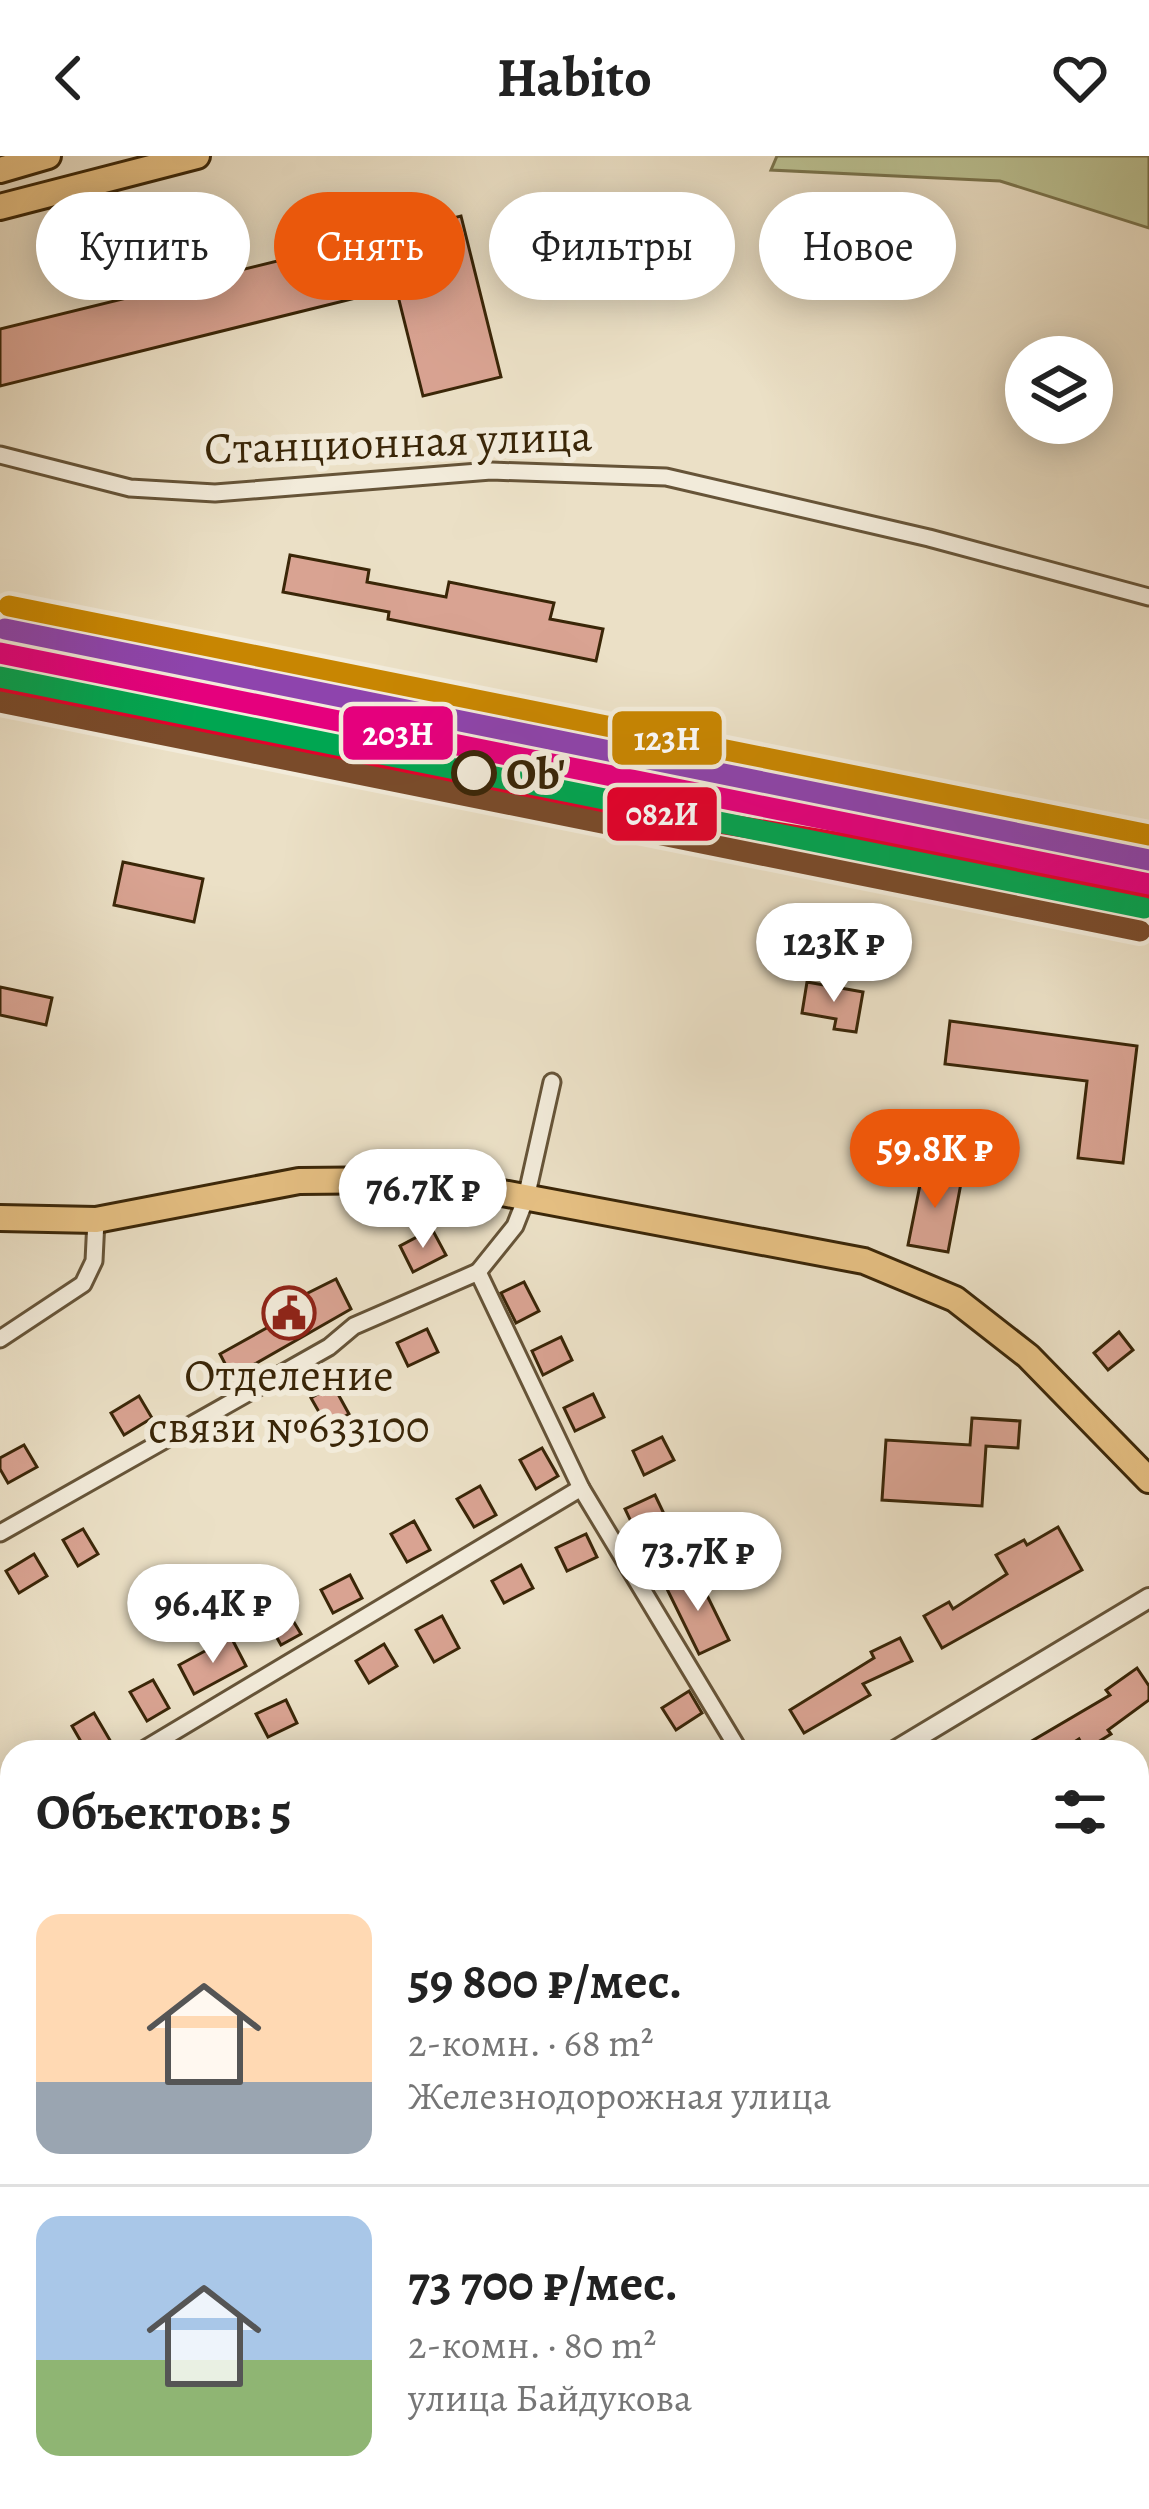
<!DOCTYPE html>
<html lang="ru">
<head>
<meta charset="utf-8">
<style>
  body { margin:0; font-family:Alegreya,serif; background:#f6f6f6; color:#222; height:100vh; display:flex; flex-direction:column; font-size:45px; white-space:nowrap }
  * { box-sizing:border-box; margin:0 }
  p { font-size:39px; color:#767676 }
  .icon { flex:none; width:66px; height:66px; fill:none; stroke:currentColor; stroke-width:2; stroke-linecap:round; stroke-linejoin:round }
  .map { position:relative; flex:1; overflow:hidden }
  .panel { position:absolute; left:0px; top:1584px; width:1149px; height:771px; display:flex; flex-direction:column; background:#fff; border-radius:36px 36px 0 0; box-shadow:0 6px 30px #0003 }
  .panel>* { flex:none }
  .banner { position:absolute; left:36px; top:36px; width:1077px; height:108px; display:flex; gap:24px }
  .controls { position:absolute; left:1005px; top:180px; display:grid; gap:24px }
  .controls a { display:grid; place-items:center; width:108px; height:108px; border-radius:50%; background:#fff; box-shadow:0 6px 30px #0003; font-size:60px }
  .price { position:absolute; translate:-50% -102px; padding:0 27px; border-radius:42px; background:#fff; color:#222; font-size:39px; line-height:78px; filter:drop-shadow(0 3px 6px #0008) }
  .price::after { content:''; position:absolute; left:50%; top:72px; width:36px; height:27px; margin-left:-18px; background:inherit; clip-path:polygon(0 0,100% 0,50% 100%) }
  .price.selected { background:#ea580c; color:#fff }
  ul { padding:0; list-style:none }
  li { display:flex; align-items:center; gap:36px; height:300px; padding:0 36px }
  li+li { border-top:3px solid #e0e0e0 }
  li span { display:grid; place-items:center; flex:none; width:336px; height:240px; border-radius:24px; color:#555 }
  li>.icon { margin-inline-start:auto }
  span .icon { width:144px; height:144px; fill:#fffc; stroke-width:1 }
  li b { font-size:51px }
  h2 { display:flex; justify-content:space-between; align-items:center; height:144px; padding:0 36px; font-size:51px }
  .pill { padding:0 42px; border-radius:54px; background:#fff; box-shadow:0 6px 30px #0003; font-size:42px; line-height:108px }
  .pill.selected { background:#ea580c; color:#fff }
  header { display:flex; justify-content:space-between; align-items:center; height:156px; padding:0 36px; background:#fff; font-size:54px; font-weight:700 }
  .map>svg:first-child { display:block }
</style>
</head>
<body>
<header><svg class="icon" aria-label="back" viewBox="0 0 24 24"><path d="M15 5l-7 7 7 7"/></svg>Habito<svg class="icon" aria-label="heart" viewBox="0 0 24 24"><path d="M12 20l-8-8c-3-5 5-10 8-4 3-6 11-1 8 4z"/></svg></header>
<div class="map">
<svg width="1149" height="2353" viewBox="0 0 1149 2353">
  <rect width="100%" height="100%" fill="#ebe0c6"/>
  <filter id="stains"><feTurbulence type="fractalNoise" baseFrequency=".00167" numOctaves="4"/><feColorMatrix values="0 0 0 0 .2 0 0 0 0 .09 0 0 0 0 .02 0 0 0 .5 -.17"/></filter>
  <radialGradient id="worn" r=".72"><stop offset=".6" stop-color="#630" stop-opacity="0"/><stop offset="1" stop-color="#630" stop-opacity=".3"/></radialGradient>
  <polygon fill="#bbc192" stroke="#7a744d" stroke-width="3" points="777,0 1149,0 1149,72 1000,25 771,14"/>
  <g fill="#d9a392" stroke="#3a2608" stroke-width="3">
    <polygon points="461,60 501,221 423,240 396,132 0,230 0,173"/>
    <polygon points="290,399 369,414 367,426 446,441 449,426 554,447 550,463 603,473 596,505 388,463 389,456 283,436"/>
    <polygon points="123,706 203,723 194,766 114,749"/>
    <polygon points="807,826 863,836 856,876 834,873 836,863 802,857"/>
    <polygon points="0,831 52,842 46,869 0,859"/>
    <polygon points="950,865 1137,890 1123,1007 1078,1002 1087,925 945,908"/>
    <polygon points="923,1014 962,1022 948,1096 908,1089"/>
    <polygon points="432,1073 446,1099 413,1116 400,1090"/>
    <polygon points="336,1123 351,1153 232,1221 220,1198 272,1169 266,1158"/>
    <polygon points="524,1126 539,1155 516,1167 501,1137"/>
    <polygon points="427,1173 438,1196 408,1210 397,1187"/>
    <polygon points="1119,1176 1133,1194 1108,1214 1094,1197"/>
    <polygon points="561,1181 572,1204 543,1219 532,1195"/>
    <polygon points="333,1229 349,1258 327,1270 311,1242"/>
    <polygon points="593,1238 604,1261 575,1275 564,1252"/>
    <polygon points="139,1240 152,1262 124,1279 111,1257"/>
    <polygon points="972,1262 1020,1265 1018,1292 986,1290 982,1350 882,1344 886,1284 970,1289"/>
    <polygon points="662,1281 674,1304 644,1319 633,1295"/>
    <polygon points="24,1289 37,1311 8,1327 0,1313 0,1302"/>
    <polygon points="542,1292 558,1320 536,1333 520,1304"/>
    <polygon points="480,1330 496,1359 474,1371 457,1343"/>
    <polygon points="655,1339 666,1362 636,1376 625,1353"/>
    <polygon points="414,1365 430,1394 407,1406 391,1378"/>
    <polygon points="1058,1371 1082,1414 942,1492 924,1460 949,1446 953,1453 1007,1418 996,1399 1024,1384 1027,1389"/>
    <polygon points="83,1373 98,1398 78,1410 63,1384"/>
    <polygon points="586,1378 597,1401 567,1415 556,1392"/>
    <polygon points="34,1398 47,1420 19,1437 6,1415"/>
    <polygon points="521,1409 533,1432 504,1447 492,1425"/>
    <polygon points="696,1417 729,1484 699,1498 666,1431"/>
    <polygon points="350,1419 362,1442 333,1457 321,1434"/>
    <polygon points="286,1453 301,1478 281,1489 267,1464"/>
    <polygon points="442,1460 459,1492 434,1506 416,1474"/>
    <polygon points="231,1481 246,1510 194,1538 179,1509"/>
    <polygon points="900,1482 912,1505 863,1528 870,1539 804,1577 790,1554 874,1502 871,1496"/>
    <polygon points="384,1488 397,1510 369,1527 356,1505"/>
    <polygon points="1137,1512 1149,1530 1149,1544 1108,1574 1111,1578 1085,1594 1079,1583 1059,1596 1013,1596 1110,1539 1106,1534"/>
    <polygon points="153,1524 169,1552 147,1565 130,1536"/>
    <polygon points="689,1535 702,1557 676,1574 662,1552"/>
    <polygon points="286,1544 297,1567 268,1581 256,1558"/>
    <polygon points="94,1557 111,1586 87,1596 72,1570"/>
  </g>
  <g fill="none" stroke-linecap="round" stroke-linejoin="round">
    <g stroke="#665438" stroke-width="21">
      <g id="minor">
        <polyline points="0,299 130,332 215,337 491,315 666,321 929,382 1149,441"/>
        <polyline points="478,1116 515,1070 526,1042 552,926"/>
        <polyline points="0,1183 83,1128 94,1105 96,1064"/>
        <polyline points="0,1377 329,1191 354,1170 478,1116 581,1332 740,1596"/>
        <polyline points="140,1596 581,1332"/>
        <polyline points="0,1678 12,1671"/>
        <polyline points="1137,1852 1149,1843"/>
        <polyline points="1137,2162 1149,2178"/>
        <polyline points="1137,2266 1149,2259"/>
        <polyline points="364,2353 388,2343"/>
        <polyline points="1004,2353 1019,2343"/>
      </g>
    </g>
    <g stroke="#665438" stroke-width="24">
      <g id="tertiary">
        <polyline points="893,1596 1149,1442"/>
        <polyline points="0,2100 9,2116"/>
      </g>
    </g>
    <g stroke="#3a2608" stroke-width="30">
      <g id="primary">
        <polyline points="0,14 48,0"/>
        <polyline points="0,51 197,0"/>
        <polyline points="0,1062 96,1064 299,1025 403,1024 481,1033 864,1105 955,1143 1028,1200 1149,1324"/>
      </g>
    </g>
    <use href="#minor" stroke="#f2ebda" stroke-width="15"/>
    <use href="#tertiary" stroke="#f2ebda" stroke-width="18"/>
    <use href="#primary" stroke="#e6c083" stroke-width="24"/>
    <g stroke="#3a2608" stroke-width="6" stroke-dasharray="21 21" stroke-linecap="butt">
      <polyline points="0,464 1149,695"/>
      <polyline points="0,543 692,679 964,721 1149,758"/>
    </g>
    <g stroke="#f2ebda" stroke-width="30">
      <polyline id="rail-1" points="0,530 595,647 966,707 1149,743"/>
    </g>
    <g stroke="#f2ebda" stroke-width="30">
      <polyline id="rail-2" points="0,497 1149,728"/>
    </g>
    <g stroke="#f2ebda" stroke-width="30">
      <polyline id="rail-3" points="0,521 1144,752"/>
    </g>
    <g stroke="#f2ebda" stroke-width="30">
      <polyline id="rail-4" points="5,473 1149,704"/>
    </g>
    <g stroke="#f2ebda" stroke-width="30">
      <polyline id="rail-5" points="0,546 1140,775"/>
    </g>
    <g stroke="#f2ebda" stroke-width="30">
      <polyline id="rail-6" points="9,450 1149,679"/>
    </g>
    <use href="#rail-1" stroke="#e4002b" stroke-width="21"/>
    <use href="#rail-2" stroke="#e5007d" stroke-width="21"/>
    <use href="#rail-3" stroke="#00a651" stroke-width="21"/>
    <use href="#rail-4" stroke="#8e44ad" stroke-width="21"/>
    <use href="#rail-5" stroke="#7a4b2a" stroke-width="21"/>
    <use href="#rail-6" stroke="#c88602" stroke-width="21"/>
  </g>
  <defs>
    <g id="civic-ring" transform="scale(2.7)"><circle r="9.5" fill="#f2ebda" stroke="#8f2418" stroke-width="1.5"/><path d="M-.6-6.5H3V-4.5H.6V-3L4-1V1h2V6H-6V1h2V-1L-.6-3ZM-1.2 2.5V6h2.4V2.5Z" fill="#8f2418"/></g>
  </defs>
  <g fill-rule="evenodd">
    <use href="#civic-ring" x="289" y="1157"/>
  </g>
  <circle fill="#f2ebda" stroke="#3a2608" stroke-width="6" cx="474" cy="617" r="20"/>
  <g text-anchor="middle" stroke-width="12" stroke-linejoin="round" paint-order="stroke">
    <g font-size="45" fill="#3a2608" stroke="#f2ebda">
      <text transform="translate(398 285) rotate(-2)" y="16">Станционная улица</text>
    </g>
    <g font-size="45" font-weight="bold" fill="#3a2608" stroke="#f2ebda" text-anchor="start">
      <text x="506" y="633">Ob'</text>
    </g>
    <g font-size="45" fill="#3a2608" stroke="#f2ebda">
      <text x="289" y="1234">Отделение<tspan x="289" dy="52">связи №633100</tspan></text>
    </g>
  </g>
  <g stroke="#f2ebda" stroke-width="4.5">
    <rect x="341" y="548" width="114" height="58" rx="12" fill="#e5007d"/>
    <rect x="610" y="553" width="114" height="58" rx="12" fill="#c88602"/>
    <rect x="605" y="629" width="114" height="58" rx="12" fill="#e4002b"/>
  </g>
  <g font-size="33" text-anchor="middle" font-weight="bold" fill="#fff">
    <text x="398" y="589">203Н</text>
    <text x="667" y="594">123Н</text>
    <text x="662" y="669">082И</text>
  </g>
  <rect width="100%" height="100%" filter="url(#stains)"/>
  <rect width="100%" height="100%" fill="url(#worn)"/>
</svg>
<div class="controls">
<a><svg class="icon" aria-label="layers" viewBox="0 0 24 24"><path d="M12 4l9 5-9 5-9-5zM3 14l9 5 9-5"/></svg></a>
</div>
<b class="price" style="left:834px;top:849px">123K ₽</b>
<b class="price selected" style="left:935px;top:1055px">59.8K ₽</b>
<b class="price" style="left:423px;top:1095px">76.7K ₽</b>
<b class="price" style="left:698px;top:1458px">73.7K ₽</b>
<b class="price" style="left:213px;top:1510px">96.4K ₽</b>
<div class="banner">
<a class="pill">Купить</a>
<a class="pill selected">Снять</a>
<a class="pill">Фильтры</a>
<a class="pill">Новое</a>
</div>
<section class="panel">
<h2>Объектов: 5<svg class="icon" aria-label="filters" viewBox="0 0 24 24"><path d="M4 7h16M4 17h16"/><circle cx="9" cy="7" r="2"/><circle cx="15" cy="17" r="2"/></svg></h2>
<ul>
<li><span style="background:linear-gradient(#ffd9b3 70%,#9aa5b1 0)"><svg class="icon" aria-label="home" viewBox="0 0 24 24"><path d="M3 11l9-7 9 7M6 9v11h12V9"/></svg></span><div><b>59 800 ₽/мес.</b><p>2-комн. · 68 m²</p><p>Железнодорожная улица</p></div></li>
<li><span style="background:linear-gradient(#a9c7e8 60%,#8fb573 0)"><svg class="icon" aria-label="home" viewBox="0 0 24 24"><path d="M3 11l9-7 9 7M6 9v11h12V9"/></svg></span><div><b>73 700 ₽/мес.</b><p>2-комн. · 80 m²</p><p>улица Байдукова</p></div></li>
</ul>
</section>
</div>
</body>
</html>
